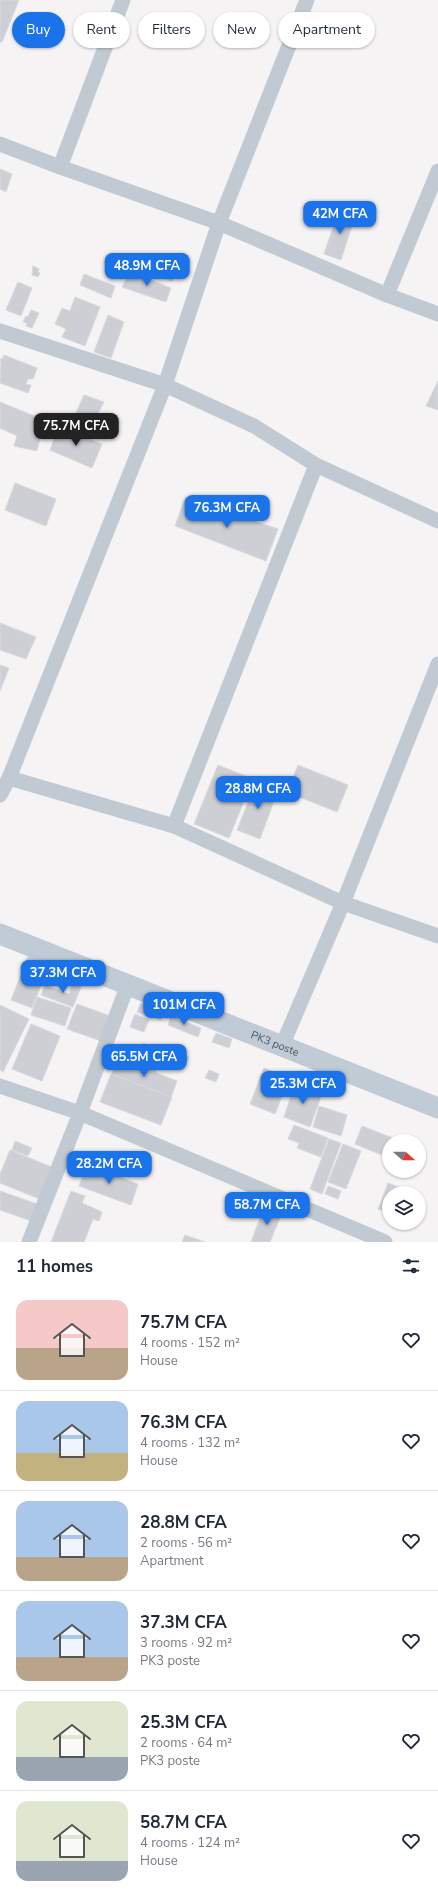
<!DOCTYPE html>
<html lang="en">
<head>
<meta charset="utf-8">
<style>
  body { margin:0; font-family:"Nunito Sans",sans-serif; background:#f2f2f3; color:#1f2937; height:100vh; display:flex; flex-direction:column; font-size:15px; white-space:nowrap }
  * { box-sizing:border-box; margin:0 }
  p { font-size:13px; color:#747a83 }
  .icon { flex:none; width:22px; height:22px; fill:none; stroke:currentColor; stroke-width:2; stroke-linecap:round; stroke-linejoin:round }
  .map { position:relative; height:1242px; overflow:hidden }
  .sheet { display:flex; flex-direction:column; background:#fff; flex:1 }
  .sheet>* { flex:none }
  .hud { position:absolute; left:12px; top:12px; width:414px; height:36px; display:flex; gap:8px }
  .needle { width:26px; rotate:111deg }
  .tools { position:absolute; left:382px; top:1134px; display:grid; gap:8px }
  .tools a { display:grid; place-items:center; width:44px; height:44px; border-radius:50%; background:#fff; box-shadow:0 1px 3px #0004; font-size:20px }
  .price { position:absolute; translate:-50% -34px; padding:0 9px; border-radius:8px; background:#1a73e8; color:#fff; font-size:13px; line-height:26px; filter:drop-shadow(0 1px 2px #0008) }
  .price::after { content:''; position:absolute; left:50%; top:24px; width:12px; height:9px; margin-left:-6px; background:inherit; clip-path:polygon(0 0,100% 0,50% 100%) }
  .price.current { background:#222; color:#fff }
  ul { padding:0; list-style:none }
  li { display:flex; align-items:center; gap:12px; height:100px; padding:0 16px }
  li+li { border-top:1px solid #e0e1e3 }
  li span { display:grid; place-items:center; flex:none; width:112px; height:80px; border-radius:12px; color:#555 }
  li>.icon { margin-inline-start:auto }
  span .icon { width:48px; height:48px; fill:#fffc; stroke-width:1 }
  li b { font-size:17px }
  h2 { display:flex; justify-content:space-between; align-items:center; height:48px; padding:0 16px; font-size:17px }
  .tag { padding:0 14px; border-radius:18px; background:#fff; box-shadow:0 1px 3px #0004; font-size:14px; line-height:36px }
  .tag.current { background:#1a73e8; color:#fff }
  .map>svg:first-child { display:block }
</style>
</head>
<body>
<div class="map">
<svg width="438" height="1242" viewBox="0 0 438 1242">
  <rect width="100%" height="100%" fill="#f5f3f3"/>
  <g fill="#cdcfd5" stroke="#d7d9de">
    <polygon points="0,0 19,0 2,42 0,42"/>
    <polygon points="0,169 12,174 6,192 0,189"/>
    <polygon points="339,210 355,216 341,260 324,254"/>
    <polygon points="132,257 175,274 172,281 130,266"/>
    <polygon points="33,266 39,269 38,272 40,273 38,277 32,275"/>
    <polygon points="130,272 171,288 166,302 122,287"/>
    <polygon points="84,274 115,286 111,298 80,285"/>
    <polygon points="18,282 32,288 21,316 6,310"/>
    <polygon points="75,297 100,307 85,346 62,337 66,329 55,324 62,308 70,311"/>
    <polygon points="31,310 39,313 32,328 26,326 27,323 23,322 26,316 28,317"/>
    <polygon points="108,315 124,322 111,358 94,352"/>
    <polygon points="4,355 37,368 33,379 28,379 26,384 31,385 28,393 0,383 1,363 0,359 2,359"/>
    <polygon points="438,381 438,410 426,406"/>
    <polygon points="84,395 104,402 89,430 72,422"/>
    <polygon points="0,402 44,420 37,451 14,446 17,436 0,428"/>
    <polygon points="58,427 102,444 92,468 50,450"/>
    <polygon points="15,483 56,499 46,526 5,510"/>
    <polygon points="185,498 278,529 266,561 175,526"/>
    <polygon points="0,623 36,637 26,659 0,650"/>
    <polygon points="0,665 9,668 0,691"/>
    <polygon points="218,765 253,779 229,838 194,824"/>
    <polygon points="298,765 348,785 337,812 287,792"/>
    <polygon points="256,782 278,790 260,839 237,830"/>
    <polygon points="29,954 50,963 32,1008 11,1000"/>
    <polygon points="73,981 82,984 73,1007 41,995 45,985 69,994"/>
    <polygon points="37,997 71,1008 65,1026 31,1015"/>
    <polygon points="141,1003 153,1008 150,1017 137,1012"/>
    <polygon points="77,1004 113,1017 104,1042 67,1029"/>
    <polygon points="0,1005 29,1019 3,1072 0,1070"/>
    <polygon points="160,1010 164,1012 161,1020 157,1019"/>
    <polygon points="135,1014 149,1020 144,1032 130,1027"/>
    <polygon points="171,1016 201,1028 198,1037 168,1025"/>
    <polygon points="31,1024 60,1036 42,1081 12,1069"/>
    <polygon points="216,1033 232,1039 229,1048 212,1042"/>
    <polygon points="143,1043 163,1051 155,1072 135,1064"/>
    <polygon points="167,1048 189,1057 186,1063 165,1055"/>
    <polygon points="118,1058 177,1081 171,1097 112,1074"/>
    <polygon points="264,1068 289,1078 275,1114 250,1104"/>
    <polygon points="209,1070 219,1074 216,1082 205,1078"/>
    <polygon points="111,1074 172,1097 161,1125 100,1102"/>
    <polygon points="295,1084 322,1094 310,1127 284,1117"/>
    <polygon points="319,1106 347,1115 341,1136 313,1127"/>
    <polygon points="294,1125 328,1138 321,1157 297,1148 299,1143 288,1139"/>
    <polygon points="362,1126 398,1140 389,1141 389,1158 355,1144"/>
    <polygon points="329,1139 341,1143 322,1194 310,1189"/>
    <polygon points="15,1141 32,1148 28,1156 12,1150"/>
    <polygon points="343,1144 361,1151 346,1189 328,1182"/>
    <polygon points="10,1150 54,1168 42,1200 0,1183 0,1174"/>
    <polygon points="87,1165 138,1184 131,1205 79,1186"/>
    <polygon points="388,1183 414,1193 389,1193 389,1213 378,1209"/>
    <polygon points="328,1186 341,1191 338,1199 325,1194"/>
    <polygon points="0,1191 40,1205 34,1222 0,1210"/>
    <polygon points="71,1191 85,1196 82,1203 102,1212 99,1221 93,1219 84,1242 51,1242"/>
    <polygon points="264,1207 282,1213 270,1242 251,1242"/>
    <polygon points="185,1235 205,1242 182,1242"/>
  </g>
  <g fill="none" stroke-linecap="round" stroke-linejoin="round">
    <g stroke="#c1cad2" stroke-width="15">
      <polyline points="0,144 60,167 219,223 387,295 438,314"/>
      <polyline points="60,167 123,0"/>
      <polyline points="387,295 438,171"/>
      <polyline points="0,331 165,385 254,426 316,465 438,521"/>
      <polyline points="9,778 174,826 343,903 438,936"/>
      <polyline points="0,795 9,778 165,385 219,223 307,0"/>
      <polyline points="174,826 316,465"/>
      <polyline points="282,1046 343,903 438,664"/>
      <polyline points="0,1086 80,1113 385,1242"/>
      <polyline points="29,1242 80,1113 128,984"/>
    </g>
    <path stroke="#c1cbd6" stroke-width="21" id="s1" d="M 0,934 L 438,1108"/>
  </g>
  <g text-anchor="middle" stroke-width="3" stroke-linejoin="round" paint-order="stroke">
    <g font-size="11" fill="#4a5661" stroke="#fff">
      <text dy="4" stroke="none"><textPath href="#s1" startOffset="296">PK3 poste</textPath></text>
    </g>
  </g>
</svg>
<div class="tools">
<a><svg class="needle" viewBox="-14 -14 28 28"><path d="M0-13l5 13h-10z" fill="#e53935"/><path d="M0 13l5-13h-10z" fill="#747a83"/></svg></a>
<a><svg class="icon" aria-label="layers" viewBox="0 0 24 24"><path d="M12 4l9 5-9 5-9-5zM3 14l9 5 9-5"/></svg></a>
</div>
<b class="price" style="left:340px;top:235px">42M CFA</b>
<b class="price" style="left:147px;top:287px">48.9M CFA</b>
<b class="price current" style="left:76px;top:447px">75.7M CFA</b>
<b class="price" style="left:227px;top:529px">76.3M CFA</b>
<b class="price" style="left:258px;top:810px">28.8M CFA</b>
<b class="price" style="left:63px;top:994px">37.3M CFA</b>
<b class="price" style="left:184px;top:1026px">101M CFA</b>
<b class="price" style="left:144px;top:1078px">65.5M CFA</b>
<b class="price" style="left:303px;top:1105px">25.3M CFA</b>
<b class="price" style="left:109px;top:1185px">28.2M CFA</b>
<b class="price" style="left:267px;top:1226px">58.7M CFA</b>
<div class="hud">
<a class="tag current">Buy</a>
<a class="tag">Rent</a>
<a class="tag">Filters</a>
<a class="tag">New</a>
<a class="tag">Apartment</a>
</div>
</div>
<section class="sheet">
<h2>11 homes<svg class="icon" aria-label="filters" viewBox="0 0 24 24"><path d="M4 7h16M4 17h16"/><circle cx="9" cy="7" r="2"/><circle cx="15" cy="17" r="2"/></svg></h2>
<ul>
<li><span style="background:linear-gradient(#f6c9c9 60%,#b9a48a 0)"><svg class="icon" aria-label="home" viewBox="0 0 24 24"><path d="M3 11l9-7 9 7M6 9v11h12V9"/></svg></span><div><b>75.7M CFA</b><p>4 rooms · 152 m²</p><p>House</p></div><svg class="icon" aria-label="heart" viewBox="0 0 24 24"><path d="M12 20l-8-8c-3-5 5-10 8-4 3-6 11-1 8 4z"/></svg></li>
<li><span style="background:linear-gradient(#a9c7e8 65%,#c2b280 0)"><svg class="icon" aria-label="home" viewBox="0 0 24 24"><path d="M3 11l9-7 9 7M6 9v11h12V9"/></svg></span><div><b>76.3M CFA</b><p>4 rooms · 132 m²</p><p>House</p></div><svg class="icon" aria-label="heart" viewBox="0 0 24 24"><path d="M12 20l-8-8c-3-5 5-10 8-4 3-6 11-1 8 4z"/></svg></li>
<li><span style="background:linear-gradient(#a9c7e8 70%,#b9a48a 0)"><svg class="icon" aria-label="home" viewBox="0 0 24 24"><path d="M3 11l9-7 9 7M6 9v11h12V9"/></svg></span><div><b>28.8M CFA</b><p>2 rooms · 56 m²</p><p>Apartment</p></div><svg class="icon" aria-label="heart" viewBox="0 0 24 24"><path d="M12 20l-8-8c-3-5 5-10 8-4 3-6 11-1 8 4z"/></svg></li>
<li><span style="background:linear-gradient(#a9c7e8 70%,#b9a48a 0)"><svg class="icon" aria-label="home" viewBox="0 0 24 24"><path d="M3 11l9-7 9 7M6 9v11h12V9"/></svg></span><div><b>37.3M CFA</b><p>3 rooms · 92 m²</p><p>PK3 poste</p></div><svg class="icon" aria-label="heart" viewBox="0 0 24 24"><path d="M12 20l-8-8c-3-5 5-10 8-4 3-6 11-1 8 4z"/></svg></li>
<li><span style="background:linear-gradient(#dfe7d0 70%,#9aa5b1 0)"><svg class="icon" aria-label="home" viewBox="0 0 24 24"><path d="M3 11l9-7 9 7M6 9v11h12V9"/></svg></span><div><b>25.3M CFA</b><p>2 rooms · 64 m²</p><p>PK3 poste</p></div><svg class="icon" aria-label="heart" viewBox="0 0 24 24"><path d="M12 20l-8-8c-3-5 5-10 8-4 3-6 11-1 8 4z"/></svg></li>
<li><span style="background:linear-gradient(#dfe7d0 75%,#9aa5b1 0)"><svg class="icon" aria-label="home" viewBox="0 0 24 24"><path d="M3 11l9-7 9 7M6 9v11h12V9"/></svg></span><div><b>58.7M CFA</b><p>4 rooms · 124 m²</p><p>House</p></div><svg class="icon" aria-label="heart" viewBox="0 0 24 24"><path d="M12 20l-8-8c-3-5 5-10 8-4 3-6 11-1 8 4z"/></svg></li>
</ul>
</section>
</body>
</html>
